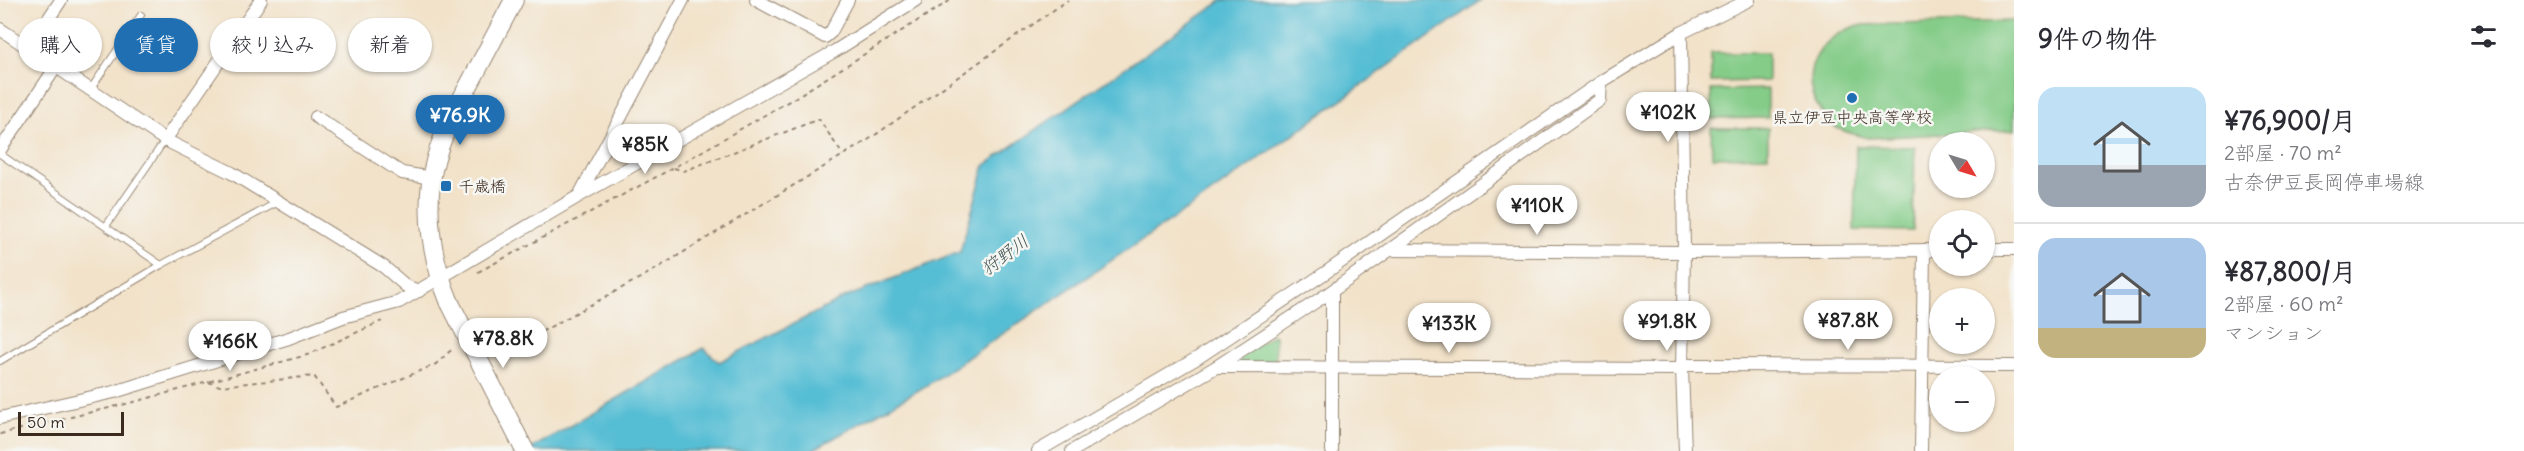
<!DOCTYPE html>
<html lang="ja">
<head>
<meta charset="utf-8">
<style>
  body { margin:0; font-family:Delius,"Klee One",sans-serif; background:#f7f7f7; color:#2b2b33; height:100vh; display:flex; flex-direction:column; font-size:22px; white-space:nowrap }
  * { box-sizing:border-box; margin:0 }
  p { font-size:20px; color:#7c7c81 }
  .icon { flex:none; width:33px; height:33px; fill:none; stroke:currentColor; stroke-width:2; stroke-linecap:round; stroke-linejoin:round }
  .map { position:relative; flex:1; overflow:hidden }
  .sheet { display:flex; flex-direction:column; background:#fff; width:510px }
  .sheet>* { flex:none }
  .guide { position:absolute; left:18px; top:18px; width:570px; height:54px; display:flex; gap:12px }
  .needle { width:39px; rotate:128deg }
  .tools { position:absolute; left:1929px; top:132px; display:grid; gap:12px }
  .tools a { display:grid; place-items:center; width:66px; height:66px; border-radius:50%; background:#fff; box-shadow:0 2px 4px #0004; font-size:30px }
  .scale { position:absolute; left:18px; bottom:15px; width:106px; box-sizing:border-box; padding-left:6px; border:3px solid #3b2a1e; border-top:0; font-size:16px; line-height:21px; white-space:nowrap; color:#3b2a1e; -webkit-text-stroke:4px #f6f6f2; paint-order:stroke }
  .price { position:absolute; translate:-50% -51px; padding:0 14px; border-radius:21px; background:#fff; color:#222; font-size:20px; line-height:39px; filter:drop-shadow(0 2px 3px #0008) }
  .price::after { content:''; position:absolute; left:50%; top:36px; width:18px; height:14px; margin-left:-9px; background:inherit; clip-path:polygon(0 0,100% 0,50% 100%) }
  .price.active { background:#1f6fb2; color:#fff }
  ul { padding:0; list-style:none }
  li { display:flex; align-items:center; gap:18px; height:150px; padding:0 24px }
  li+li { border-top:2px solid #e1e1e2 }
  li span { display:grid; place-items:center; flex:none; width:168px; height:120px; border-radius:18px; color:#555 }
  li>.icon { margin-inline-start:auto }
  span .icon { width:72px; height:72px; fill:#fffc; stroke-width:1 }
  li b { font-size:26px }
  h2 { display:flex; justify-content:space-between; align-items:center; height:72px; padding:0 24px; font-size:26px }
  .pill { padding:0 21px; border-radius:27px; background:#fff; box-shadow:0 2px 4px #0004; font-size:21px; line-height:54px }
  .pill.active { background:#1f6fb2; color:#fff }
  main { display:flex; flex:1; min-height:0 }
  .map>svg:first-child { display:block }
</style>
</head>
<body>
<main>
<div class="map">
<svg width="2014" height="451" viewBox="0 0 2014 451">
  <rect width="100%" height="100%" fill="#f6f6f2"/>
  <filter id="ink" filterUnits="userSpaceOnUse"><feTurbulence type="fractalNoise" baseFrequency=".0167" numOctaves="2"/><feDisplacementMap in="SourceGraphic" scale="12" xChannelSelector="R" yChannelSelector="G"/><feConvolveMatrix kernelMatrix="1 2 1 2 8 2 1 2 1" color-interpolation-filters="sRGB"/></filter>
  <filter id="wash" filterUnits="userSpaceOnUse"><feTurbulence type="fractalNoise" baseFrequency=".008" numOctaves="4" result="noise"/><feDisplacementMap in="SourceGraphic" scale="24" xChannelSelector="R" yChannelSelector="G"/><feGaussianBlur stdDeviation="1.35" result="paint"/><feColorMatrix in="noise" values="0 0 0 0 0 0 0 0 0 0 0 0 0 0 0 0 0 1.4 0 .05"/><feComposite in="paint" operator="in"/></filter>
  <g filter="url(#wash)">
    <rect width="100%" height="100%" fill="#f2e2c9"/>
    <g fill="#84cc88" stroke="#607b53" stroke-width="1.5">
      <path d="M 2014,21 L 2014,130 L 1868,138 C 1857,135 1847,133 1837,128 C 1829,123 1823,115 1818,107 C 1797,69 1822,36 1859,25 Z"/>
      <polygon points="1711,53 1768,53 1768,81 1711,82"/>
      <polygon points="1768,89 1768,118 1711,119 1711,90"/>
      <polygon points="1711,128 1768,128 1768,156 1712,157"/>
      <polygon points="1856,146 1915,147 1913,231 1854,230"/>
      <polygon points="1273,335 1275,336 1276,363 1236,364 1234,359"/>
    </g>
    <polygon fill="#57bed4" stroke="#497479" stroke-width="1.5" points="1223,0 1481,0 1204,198 924,387 811,451 527,451 704,348 719,362 844,298 960,252 985,165"/>
  </g>
  <g filter="url(#ink)">
    <g fill="none" stroke-linecap="round" stroke-linejoin="round">
      <g stroke="#968674" stroke-width="8">
        <g id="lane">
          <polyline points="90,90 141,15"/>
          <polyline points="0,154 161,265"/>
          <polyline points="106,226 165,140"/>
          <polyline points="0,361 161,265 278,202"/>
        </g>
      </g>
      <g stroke="#968674" stroke-width="14">
        <g id="street">
          <polyline points="756,0 825,37 831,32 848,0"/>
          <polyline points="0,29 165,140 232,173 384,267 406,286 419,291"/>
          <polyline points="1681,33 1684,252 1682,369 1685,451"/>
          <polyline points="29,48 61,0"/>
          <polyline points="316,117 402,173 432,178"/>
          <polyline points="165,140 261,0"/>
          <polyline points="0,150 56,67"/>
          <polyline points="581,192 683,0"/>
          <polyline points="1984,249 2014,249"/>
          <polyline points="1389,250 1684,252 1940,250"/>
          <polyline points="1332,291 1332,451"/>
          <polyline points="1682,365 2014,366"/>
          <polyline points="1216,367 1682,369"/>
          <polyline points="0,418 114,392 289,338 343,317 399,302 579,196 835,51 916,0"/>
          <polyline points="1038,451 1199,357 1325,273 1601,82 1681,33 1749,0"/>
          <polyline points="1072,451 1216,367 1332,291 1600,100 1601,82"/>
          <polyline points="1921,451 1924,250"/>
        </g>
      </g>
      <g stroke="#968674" stroke-width="20">
        <path id="secondary" d="M 450,303 C 434,265 426,223 431,182 C 435,147 453,115 469,85 C 484,57 499,28 514,0"/>
      </g>
      <g stroke="#968674" stroke-width="2" stroke-dasharray="4.5 4.5" stroke-linecap="butt">
        <polyline points="674,168 684,171 819,119 843,155"/>
        <polyline points="478,272 673,168 796,97 951,0"/>
        <polyline points="490,345 528,339 651,272 868,140 1068,0"/>
        <polyline points="208,382 220,386 314,376 336,407 436,364 450,351 455,350"/>
        <polyline points="0,434 134,402 307,355 382,321"/>
      </g>
      <use href="#lane" stroke="#fff" stroke-width="6"/>
      <use href="#street" stroke="#fff" stroke-width="12"/>
      <use href="#secondary" stroke="#fff" stroke-width="18"/>
      <g stroke="#968674" stroke-width="20" stroke-linecap="butt">
        <polyline id="secondary-bridge" points="450,303 525,451"/>
      </g>
      <use href="#secondary-bridge" stroke="#fff" stroke-width="18"/>
    </g>
  </g>
  <g fill="#1f6fb2" stroke="#f6f6f2" stroke-width="2">
    <circle cx="1852" cy="98" r="6"/>
    <rect x="440" y="180" width="12" height="12" rx="3"/>
  </g>
  <g text-anchor="middle" stroke-width="5" stroke-linejoin="round" paint-order="stroke">
    <g font-size="16" fill="#3b2a1e" stroke="#f6f6f2">
      <text x="1852" y="123">県立伊豆中央高等学校</text>
      <text x="458" y="192" text-anchor="start">千歳橋</text>
    </g>
    <g font-size="18" font-style="italic" fill="#435655" stroke="#f6f6f2">
      <text transform="translate(1005 255) rotate(-37)" y="6">狩野川</text>
    </g>
  </g>
</svg>
<div class="tools">
<a><svg class="needle" viewBox="-14 -14 28 28"><path d="M0-13l5 13h-10z" fill="#e53935"/><path d="M0 13l5-13h-10z" fill="#7c7c81"/></svg></a>
<a><svg class="icon" aria-label="locate" viewBox="0 0 24 24"><circle cx="12" cy="12" r="6"/><path d="M12 2v4M12 18v4M2 12h4M18 12h4"/></svg></a>
<a>+</a>
<a>−</a>
</div>
<div class="scale">50 m</div>
<b class="price" style="left:1668px;top:143px">¥102K</b>
<b class="price active" style="left:460px;top:146px">¥76.9K</b>
<b class="price" style="left:645px;top:175px">¥85K</b>
<b class="price" style="left:1537px;top:236px">¥110K</b>
<b class="price" style="left:1848px;top:351px">¥87.8K</b>
<b class="price" style="left:1667px;top:352px">¥91.8K</b>
<b class="price" style="left:1449px;top:354px">¥133K</b>
<b class="price" style="left:503px;top:369px">¥78.8K</b>
<b class="price" style="left:230px;top:372px">¥166K</b>
<div class="guide">
<a class="pill">購入</a>
<a class="pill active">賃貸</a>
<a class="pill">絞り込み</a>
<a class="pill">新着</a>
</div>
</div>
<section class="sheet">
<h2>9件の物件<svg class="icon" aria-label="filters" viewBox="0 0 24 24"><path d="M4 7h16M4 17h16"/><circle cx="9" cy="7" r="2"/><circle cx="15" cy="17" r="2"/></svg></h2>
<ul>
<li><span style="background:linear-gradient(#bfe0f5 65%,#9aa5b1 0)"><svg class="icon" aria-label="home" viewBox="0 0 24 24"><path d="M3 11l9-7 9 7M6 9v11h12V9"/></svg></span><div><b>¥76,900/月</b><p>2部屋 · 70 m²</p><p>古奈伊豆長岡停車場線</p></div></li>
<li><span style="background:linear-gradient(#a9c7e8 75%,#c2b280 0)"><svg class="icon" aria-label="home" viewBox="0 0 24 24"><path d="M3 11l9-7 9 7M6 9v11h12V9"/></svg></span><div><b>¥87,800/月</b><p>2部屋 · 60 m²</p><p>マンション</p></div></li>
</ul>
</section>
</main>
</body>
</html>
